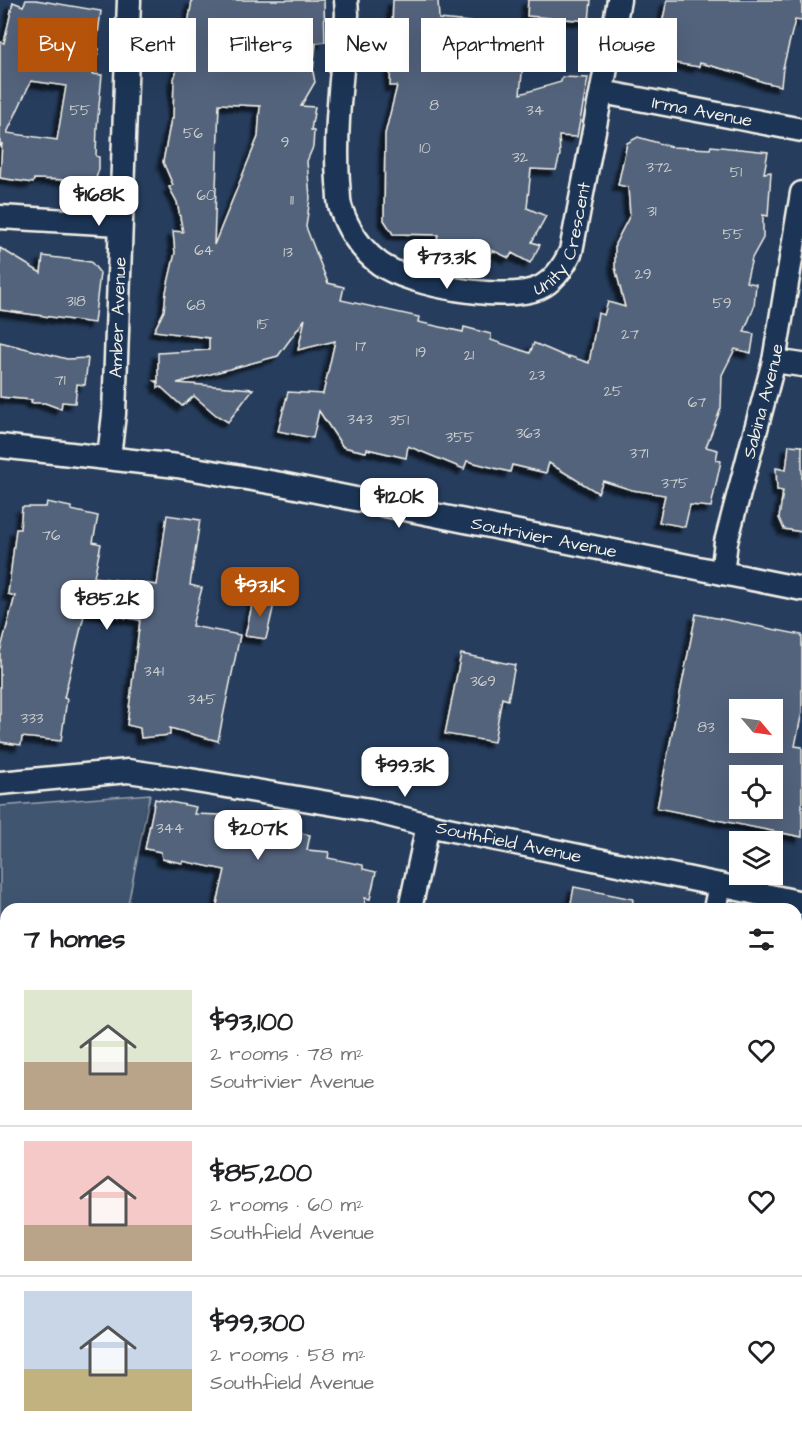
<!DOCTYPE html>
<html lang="en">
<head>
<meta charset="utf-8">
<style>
  body { margin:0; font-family:"Architects Daughter",sans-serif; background:#f2f2f2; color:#202124; height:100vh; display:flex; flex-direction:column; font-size:22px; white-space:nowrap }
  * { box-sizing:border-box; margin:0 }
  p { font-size:20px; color:#757577 }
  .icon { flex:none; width:33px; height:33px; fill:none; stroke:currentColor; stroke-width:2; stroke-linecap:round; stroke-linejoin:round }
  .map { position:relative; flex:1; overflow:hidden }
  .drawer { position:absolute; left:0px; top:903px; width:802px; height:536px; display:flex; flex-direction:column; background:#fff; border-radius:18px 18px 0 0; box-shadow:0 6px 24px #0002 }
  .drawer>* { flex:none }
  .hud { position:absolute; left:18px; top:18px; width:766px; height:54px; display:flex; gap:12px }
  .needle { width:39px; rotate:119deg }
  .fabs { position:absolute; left:729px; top:699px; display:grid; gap:12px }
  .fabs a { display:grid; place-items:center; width:54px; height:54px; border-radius:0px; background:#fff; box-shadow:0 6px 24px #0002; font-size:30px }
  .price { position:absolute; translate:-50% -51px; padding:0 14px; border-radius:12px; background:#fff; color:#222; font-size:20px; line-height:39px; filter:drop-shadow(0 2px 3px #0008) }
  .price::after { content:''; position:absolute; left:50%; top:36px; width:18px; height:14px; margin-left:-9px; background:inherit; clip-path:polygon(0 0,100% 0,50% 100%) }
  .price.active { background:#b45309; color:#fff }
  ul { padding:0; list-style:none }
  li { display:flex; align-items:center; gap:18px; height:150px; padding:0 24px }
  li+li { border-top:2px solid #e0e0e0 }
  li span { display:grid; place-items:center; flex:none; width:168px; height:120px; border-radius:0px; color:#555 }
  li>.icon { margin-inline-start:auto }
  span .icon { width:72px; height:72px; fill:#fffc; stroke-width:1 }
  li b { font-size:26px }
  h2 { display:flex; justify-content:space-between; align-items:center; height:72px; padding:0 24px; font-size:26px }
  .pill { padding:0 21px; border-radius:0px; background:#fff; box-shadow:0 6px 24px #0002; font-size:21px; line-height:54px }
  .pill.active { background:#b45309; color:#fff }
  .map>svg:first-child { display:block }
</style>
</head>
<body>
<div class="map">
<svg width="802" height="1438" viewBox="0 0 802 1438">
  <defs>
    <filter id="shadow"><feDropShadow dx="-5.5" dy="5.5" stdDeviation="1.5" flood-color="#0009"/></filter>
  </defs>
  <rect width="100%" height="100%" fill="#263d5d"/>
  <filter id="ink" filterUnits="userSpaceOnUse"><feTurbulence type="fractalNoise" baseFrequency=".0167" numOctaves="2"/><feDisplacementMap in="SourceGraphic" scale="12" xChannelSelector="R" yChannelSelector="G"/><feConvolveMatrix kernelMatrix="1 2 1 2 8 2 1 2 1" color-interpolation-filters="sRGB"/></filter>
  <g filter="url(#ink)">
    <polygon fill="#40546f" stroke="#9aa2ac" stroke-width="1.5" points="150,794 127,909 6,909 6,1432 22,1433 21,1438 0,1438 0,806"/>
    <g fill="#52647b" stroke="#f4f1e8" stroke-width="1.5" fill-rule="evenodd" filter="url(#shadow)">
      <path d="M 26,0 L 36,0 L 101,11 L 96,49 L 99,49 L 92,74 L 102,75 L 97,127 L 96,156 L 99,157 L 99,169 L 87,206 L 71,180 L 34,179 L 33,183 L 0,178 L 2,143 L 0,147 L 0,42 L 4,43 L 13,2 L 23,6 ZM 31,81 L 66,86 L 57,140 L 7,133 Z"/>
      <path d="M 192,0 L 324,0 L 325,42 L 316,43 L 313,72 L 315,82 L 301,106 L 315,107 L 311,130 L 314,131 L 313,147 L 307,161 L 310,198 L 306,227 L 328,283 L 344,287 L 341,300 L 419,317 L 418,322 L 463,332 L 464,327 L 483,332 L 491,334 L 491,340 L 530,353 L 534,343 L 569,358 L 569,356 L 589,363 L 598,313 L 604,315 L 608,302 L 625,307 L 615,267 L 615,244 L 630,215 L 628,187 L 618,185 L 627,143 L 638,137 L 672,147 L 710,149 L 711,146 L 768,152 L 764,173 L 771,172 L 768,216 L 763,215 L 763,238 L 752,258 L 746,282 L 756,284 L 754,307 L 744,332 L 754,334 L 751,353 L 735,349 L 722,375 L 721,408 L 706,447 L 718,450 L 716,460 L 721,461 L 711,507 L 690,505 L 685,527 L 659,522 L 665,495 L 632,490 L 603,481 L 598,493 L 549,463 L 546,473 L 512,465 L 510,472 L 467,461 L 464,469 L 408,446 L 406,458 L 367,449 L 366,452 L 343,447 L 319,411 L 313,438 L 278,431 L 288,392 L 323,394 L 335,341 L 298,350 L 305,319 L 278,356 L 177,383 L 253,389 L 228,422 L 216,415 L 194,396 L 182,406 L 161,387 L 158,388 L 158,383 L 155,381 L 158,381 L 158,353 L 209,350 L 209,338 L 154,331 L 164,311 L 166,292 L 175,253 L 173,231 L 183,232 L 177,202 L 169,187 L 173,185 L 163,162 L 171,119 L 173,119 L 174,79 L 185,43 ZM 219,104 L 260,106 L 258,137 L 214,245 Z"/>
      <polygon points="393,0 438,0 439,19 514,26 513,61 523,63 520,94 561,82 562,77 588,78 577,137 559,136 560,155 556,170 531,169 527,208 546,216 532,242 540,245 530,263 512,253 509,258 492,250 489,265 435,253 438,235 393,234 384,220 385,134 397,86 390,86"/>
      <polygon points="528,0 591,0 589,21 527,16"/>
      <polygon points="667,0 802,0 802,21 795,20 783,68 781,86 763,82 742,74 700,63 699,67 674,63 670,66 654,61"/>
      <polygon points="0,248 41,273 43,256 91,262 100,273 94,323 0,310"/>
      <polygon points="0,342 67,359 88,358 85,385 77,384 75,403 62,402 61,409 45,403 31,403 32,400 0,397"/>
      <polygon points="789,445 802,446 802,532 784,529 779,518 783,491 777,490 776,468 786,470"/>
      <polygon points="47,502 71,507 71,510 98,516 93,542 101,544 94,577 157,585 167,515 200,520 190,585 202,588 192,626 240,635 218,741 170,728 170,735 141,738 140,728 127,725 140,620 85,611 64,698 67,699 61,741 22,737 21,745 0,742 0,652 15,596 8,594 16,529 20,529 22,507 46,507"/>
      <polygon points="254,596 275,600 266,639 245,636"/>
      <path d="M 696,614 L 802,635 L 802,712 L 795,746 L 802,747 L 802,837 L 657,808 ZM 740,710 L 772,710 L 772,742 L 740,742 ZM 740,776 L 772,776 L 772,808 L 740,808 Z"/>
      <polygon points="461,654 515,665 508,700 502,698 494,742 445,734"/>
      <polygon points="155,799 196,807 194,814 250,816 273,822 272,826 310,835 307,850 329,852 328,858 363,865 363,869 376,872 370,899 365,898 364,909 216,909 225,870 183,861 182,863 162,859 161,852 145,849"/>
      <polygon points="574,887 633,899 632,909 570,909"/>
    </g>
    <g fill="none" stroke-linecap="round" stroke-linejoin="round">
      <g stroke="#f4f1e8" stroke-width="27">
        <g id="street">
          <path id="s1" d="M 346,0 L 347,14 C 343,68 334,127 338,182 C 339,191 338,201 341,209 C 348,230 362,251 380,264 C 409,285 505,303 539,288 C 554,281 564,266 571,251 L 619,0"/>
          <path id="s2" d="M 602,92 L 802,130"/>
          <polyline points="0,217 119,224"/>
          <polyline points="774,361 802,365"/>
          <path id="s3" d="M 0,446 L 177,466 L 281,484 L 802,589"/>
          <path id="s4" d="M 109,457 L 114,414 L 129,0"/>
          <path id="s5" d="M 722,573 L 726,542 L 774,361 L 802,193"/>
          <path id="s6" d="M 0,783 L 128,771 L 184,779 L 370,810 L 428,825 L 720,885 L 802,903"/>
          <polyline points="410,909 428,825"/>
          <polyline points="715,909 720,885"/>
          <polyline points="796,1205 802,1206"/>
          <polyline points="125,1438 126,1432"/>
          <polyline points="303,1438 304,1432"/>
          <polyline points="607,1438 608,1432"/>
        </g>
      </g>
      <use href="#street" stroke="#1d3557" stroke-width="22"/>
    </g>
  </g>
  <g text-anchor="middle" stroke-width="5" stroke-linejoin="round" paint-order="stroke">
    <g font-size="15" fill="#cccecd">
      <text x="434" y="110">8</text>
      <text x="80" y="115">55</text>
      <text x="535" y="115">34</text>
      <text x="193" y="138">56</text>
      <text x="285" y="147">9</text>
      <text x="425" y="153">10</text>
      <text x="520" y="162">32</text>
      <text x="659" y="172">372</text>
      <text x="736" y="177">51</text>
      <text x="206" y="200">60</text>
      <text x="292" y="205">11</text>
      <text x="652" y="216">31</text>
      <text x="733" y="239">55</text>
      <text x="204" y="255">64</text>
      <text x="288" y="257">13</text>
      <text x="643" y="279">29</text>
      <text x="76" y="306">318</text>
      <text x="722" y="308">59</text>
      <text x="196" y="310">68</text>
      <text x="263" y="329">15</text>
      <text x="630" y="339">27</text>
      <text x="361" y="351">17</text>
      <text x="421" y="357">19</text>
      <text x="469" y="360">21</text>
      <text x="537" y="380">23</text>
      <text x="60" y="385">71</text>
      <text x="613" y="396">25</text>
      <text x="697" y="407">67</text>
      <text x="360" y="424">343</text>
      <text x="399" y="425">351</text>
      <text x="528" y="438">363</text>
      <text x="460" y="442">355</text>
      <text x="639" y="458">371</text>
      <text x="675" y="488">375</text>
      <text x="51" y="540">76</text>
      <text x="154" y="676">341</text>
      <text x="483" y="686">369</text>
      <text x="202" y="704">345</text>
      <text x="32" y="723">333</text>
      <text x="706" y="732">83</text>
      <text x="170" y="833">344</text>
    </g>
    <g font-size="18" fill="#f4f1e8" stroke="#1d3557">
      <text dy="6" stroke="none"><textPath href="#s2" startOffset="102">Irma Avenue</textPath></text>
      <text dy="6" stroke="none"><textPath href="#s1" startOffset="500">Unity Crescent</textPath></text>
      <text dy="6" stroke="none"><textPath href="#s4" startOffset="140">Amber Avenue</textPath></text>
      <text dy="6" stroke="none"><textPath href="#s5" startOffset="177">Sabina Avenue</textPath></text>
      <text dy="6" stroke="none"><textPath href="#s3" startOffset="552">Soutrivier Avenue</textPath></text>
      <text dy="6" stroke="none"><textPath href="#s6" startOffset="516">Southfield Avenue</textPath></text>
    </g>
  </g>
</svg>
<div class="fabs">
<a><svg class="needle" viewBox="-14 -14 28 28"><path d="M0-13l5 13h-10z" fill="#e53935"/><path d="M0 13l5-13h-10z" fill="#757577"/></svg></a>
<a><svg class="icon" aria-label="locate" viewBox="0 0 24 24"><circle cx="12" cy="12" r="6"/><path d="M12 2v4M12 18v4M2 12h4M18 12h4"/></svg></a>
<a><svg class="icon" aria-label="layers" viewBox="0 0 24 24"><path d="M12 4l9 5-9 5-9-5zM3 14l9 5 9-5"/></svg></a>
</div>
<b class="price" style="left:99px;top:227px">$168K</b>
<b class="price" style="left:447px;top:290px">$73.3K</b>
<b class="price" style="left:399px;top:529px">$120K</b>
<b class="price active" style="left:260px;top:618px">$93.1K</b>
<b class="price" style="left:107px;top:631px">$85.2K</b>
<b class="price" style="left:405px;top:798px">$99.3K</b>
<b class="price" style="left:258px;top:861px">$207K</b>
<div class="hud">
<a class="pill active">Buy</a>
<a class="pill">Rent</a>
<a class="pill">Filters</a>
<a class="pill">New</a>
<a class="pill">Apartment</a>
<a class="pill">House</a>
</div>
<section class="drawer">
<h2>7 homes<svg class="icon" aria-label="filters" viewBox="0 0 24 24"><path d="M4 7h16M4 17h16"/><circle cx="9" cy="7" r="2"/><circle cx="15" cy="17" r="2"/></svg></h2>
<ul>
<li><span style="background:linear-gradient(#dfe7d0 60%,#b9a48a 0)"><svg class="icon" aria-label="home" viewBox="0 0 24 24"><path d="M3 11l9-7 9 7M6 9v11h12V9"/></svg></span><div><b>$93,100</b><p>2 rooms · 78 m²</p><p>Soutrivier Avenue</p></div><svg class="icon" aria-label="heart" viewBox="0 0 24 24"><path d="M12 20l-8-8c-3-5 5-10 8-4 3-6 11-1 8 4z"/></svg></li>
<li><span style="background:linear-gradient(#f6c9c9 70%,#b9a48a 0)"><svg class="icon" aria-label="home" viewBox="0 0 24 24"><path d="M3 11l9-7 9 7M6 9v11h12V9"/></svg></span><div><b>$85,200</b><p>2 rooms · 60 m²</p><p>Southfield Avenue</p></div><svg class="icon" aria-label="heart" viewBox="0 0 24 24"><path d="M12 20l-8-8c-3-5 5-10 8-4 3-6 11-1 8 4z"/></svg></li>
<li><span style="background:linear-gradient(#c9d6e8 65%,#c2b280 0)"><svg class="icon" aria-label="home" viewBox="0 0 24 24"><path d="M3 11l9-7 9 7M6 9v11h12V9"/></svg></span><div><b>$99,300</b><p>2 rooms · 58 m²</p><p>Southfield Avenue</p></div><svg class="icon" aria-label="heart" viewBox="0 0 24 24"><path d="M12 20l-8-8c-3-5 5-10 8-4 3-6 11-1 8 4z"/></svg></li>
</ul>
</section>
</div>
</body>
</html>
